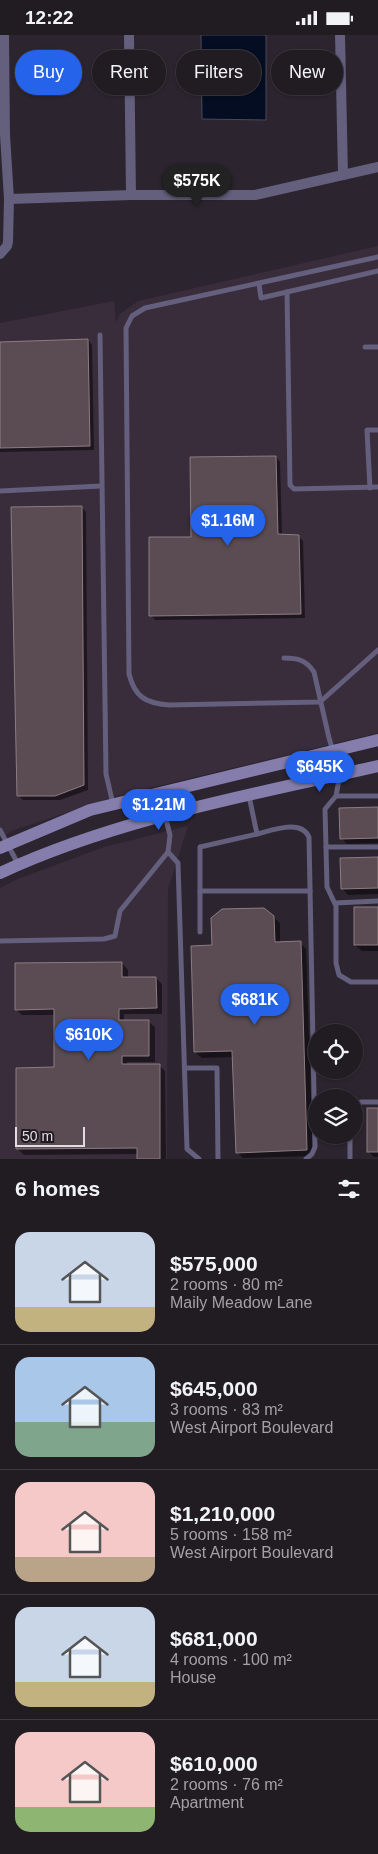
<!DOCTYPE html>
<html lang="en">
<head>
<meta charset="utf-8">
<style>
  body { margin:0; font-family:Arial,sans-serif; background:#29242a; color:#f1f3f6; height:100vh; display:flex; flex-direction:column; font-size:19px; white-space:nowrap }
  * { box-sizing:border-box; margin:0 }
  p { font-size:16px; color:#a2a1a5 }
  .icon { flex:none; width:28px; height:28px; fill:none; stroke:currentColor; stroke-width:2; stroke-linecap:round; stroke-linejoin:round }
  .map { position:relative; height:1124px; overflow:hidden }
  .details { display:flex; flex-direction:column; background:#211b22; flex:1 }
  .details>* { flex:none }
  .top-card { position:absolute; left:15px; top:15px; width:349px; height:45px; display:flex; gap:10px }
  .buttons { position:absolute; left:308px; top:989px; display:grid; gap:10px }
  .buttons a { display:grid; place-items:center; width:55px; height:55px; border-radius:50%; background:#211b22; box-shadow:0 1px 4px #0004,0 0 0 1px #3e3940; font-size:25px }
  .scale { position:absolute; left:15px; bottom:12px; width:70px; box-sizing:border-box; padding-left:5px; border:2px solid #e1dbe2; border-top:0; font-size:14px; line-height:18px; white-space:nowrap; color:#e1dbe2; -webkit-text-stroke:4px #231b24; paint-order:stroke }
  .price { position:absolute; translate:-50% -42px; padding:0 11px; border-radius:18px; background:#2563eb; color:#fff; font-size:16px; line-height:32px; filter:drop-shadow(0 1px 2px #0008) }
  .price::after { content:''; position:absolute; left:50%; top:30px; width:15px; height:11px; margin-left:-8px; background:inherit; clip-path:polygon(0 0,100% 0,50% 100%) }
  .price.current { background:#222; color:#fff }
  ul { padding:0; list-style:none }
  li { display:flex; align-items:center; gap:15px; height:125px; padding:0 15px }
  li+li { border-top:1px solid #3e3940 }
  li span { display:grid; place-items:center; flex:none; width:140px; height:100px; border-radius:15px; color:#555 }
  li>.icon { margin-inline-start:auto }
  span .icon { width:60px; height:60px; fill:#fffc; stroke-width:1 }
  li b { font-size:21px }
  h2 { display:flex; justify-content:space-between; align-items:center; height:60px; padding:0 15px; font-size:21px }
  .tag { padding:0 18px; border-radius:22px; background:#211b22; box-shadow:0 1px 4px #0004,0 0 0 1px #3e3940; font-size:18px; line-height:45px }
  .tag.current { background:#2563eb; color:#fff }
  .status { display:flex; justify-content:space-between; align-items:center; height:35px; padding:0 25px; background:#211b22; direction:ltr }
  .status svg { height:14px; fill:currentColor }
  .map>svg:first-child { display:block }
</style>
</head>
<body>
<div class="status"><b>12:22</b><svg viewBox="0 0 49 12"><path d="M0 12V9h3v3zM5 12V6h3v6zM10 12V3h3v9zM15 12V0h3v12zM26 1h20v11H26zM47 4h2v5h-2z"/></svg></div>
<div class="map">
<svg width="378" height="1124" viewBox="0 0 378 1124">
  <rect width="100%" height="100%" fill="#2c242e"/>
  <g fill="#392c3b">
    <polygon points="378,211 378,698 121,760 14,795 0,803 0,288 114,266 116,287 120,279 138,266"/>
    <polygon points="188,791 168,854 167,1124 0,1124 0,853 15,845 104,812"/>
  </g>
  <polygon fill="#040d21" stroke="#464b5b" points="201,0 266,0 266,85 202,84"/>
  <g fill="#0007">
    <polygon points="88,305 92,310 94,415 0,417 0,308"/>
    <polygon points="276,422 280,427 282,501 298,501 303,506 305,583 155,585 151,580 192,503"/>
    <polygon points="82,473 86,477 88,755 60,765 23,765 18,760"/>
    <polygon points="378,773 378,808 347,809 341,803"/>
    <polygon points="378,824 378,859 348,860 342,853"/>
    <polygon points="378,873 378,916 362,916 355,910"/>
    <polygon points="273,882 280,888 280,908 300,908 306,914 313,1121 243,1123 237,1117 234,1022 202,1023 195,1017 213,911"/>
    <polygon points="122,928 128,935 128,944 156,943 162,949 162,979 124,979 124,987 148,986 155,992 155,1027 127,1027 127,1030 159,1030 165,1036 166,1124 139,1124 138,1119 24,1120 18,1114 56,1034 55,980 22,980 16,974"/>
    <polygon points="378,1075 378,1122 374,1122 368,1116"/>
  </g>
  <g fill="#5a4c52" stroke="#8d7d83">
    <polygon points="88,304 90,411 0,413 0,307"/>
    <polygon points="276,421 278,499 299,500 301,579 149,581 149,502 191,502 190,422"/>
    <polygon points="82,471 84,750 55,761 17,761 11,472"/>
    <polygon points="378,772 378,803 340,804 339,773"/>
    <polygon points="378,822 378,853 341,854 340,823"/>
    <rect x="354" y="872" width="24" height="38"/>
    <polygon points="264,873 274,881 275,907 301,906 307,1115 236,1118 232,1016 194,1017 191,911 212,910 211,883 222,874"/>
    <polygon points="122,927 122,942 156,942 157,973 119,974 119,985 149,985 149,1021 122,1021 122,1029 160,1029 160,1124 137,1124 137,1113 16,1114 16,1033 54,1032 54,974 15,975 15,928"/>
    <rect x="367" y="1073" width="11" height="44"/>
  </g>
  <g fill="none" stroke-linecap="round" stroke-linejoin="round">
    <g stroke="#635f7d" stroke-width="5">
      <path d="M 378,222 L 145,273 L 132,281 L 126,293 L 129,639 C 135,662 145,668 169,670 L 320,667 L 378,615"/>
      <polyline points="259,249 261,263 378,236"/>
      <polyline points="287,257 290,450 294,454 378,452"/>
      <polyline points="100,300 106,739 113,769"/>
      <polyline points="365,312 378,312"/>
      <polyline points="370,453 367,395 378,395"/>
      <polyline points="0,456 101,451"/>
      <path d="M 284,623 C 298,623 306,625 314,637 L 329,703 L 340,739 L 336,761 L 325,774 L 327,852 L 336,871 L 336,928 L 339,940 L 351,947 L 378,947"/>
      <path d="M 249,761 L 257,799 C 273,795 301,784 309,802 L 315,1112 L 312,1119 L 306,1124"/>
      <polyline points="336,761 378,761"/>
      <polyline points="0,795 18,829"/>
      <polyline points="326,812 378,812"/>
      <polyline points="168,817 178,828 187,1114 199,1124"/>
      <polyline points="200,856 310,856"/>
      <polyline points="335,868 378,866"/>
      <polyline points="200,897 200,812 257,799"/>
      <polyline points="0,906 104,904 115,901 120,876 168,817 170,800 165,781"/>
      <polyline points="185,1033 217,1033 218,1124"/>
      <polyline points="354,1071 361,1067 378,1067"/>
      <polyline points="350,1100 350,1124"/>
    </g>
    <g stroke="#635f7d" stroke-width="10">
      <polyline points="129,0 131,160"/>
      <polyline points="340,0 343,140"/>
      <polyline points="9,164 131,160 255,160 378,132"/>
      <polyline points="0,219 7,211 8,207 9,164 5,100 4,0"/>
    </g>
    <g stroke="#857ead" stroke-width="12">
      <polyline points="0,813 90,775 378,705"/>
      <path d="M 0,838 C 119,783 251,760 378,731"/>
    </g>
  </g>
</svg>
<div class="buttons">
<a><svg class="icon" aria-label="locate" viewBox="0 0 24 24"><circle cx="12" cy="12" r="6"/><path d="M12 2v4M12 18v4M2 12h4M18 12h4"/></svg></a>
<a><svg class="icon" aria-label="layers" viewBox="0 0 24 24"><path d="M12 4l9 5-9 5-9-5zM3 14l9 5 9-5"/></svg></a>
</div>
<div class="scale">50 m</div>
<b class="price current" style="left:197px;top:172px">$575K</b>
<b class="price" style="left:228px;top:512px">$1.16M</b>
<b class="price" style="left:320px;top:758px">$645K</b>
<b class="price" style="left:159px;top:796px">$1.21M</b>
<b class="price" style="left:255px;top:991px">$681K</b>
<b class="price" style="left:89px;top:1026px">$610K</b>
<div class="top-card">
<a class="tag current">Buy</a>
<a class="tag">Rent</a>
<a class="tag">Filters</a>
<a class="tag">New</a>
</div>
</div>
<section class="details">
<h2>6 homes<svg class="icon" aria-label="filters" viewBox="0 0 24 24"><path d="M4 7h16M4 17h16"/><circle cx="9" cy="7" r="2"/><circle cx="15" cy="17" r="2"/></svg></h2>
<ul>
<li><span style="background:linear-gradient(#c9d6e8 75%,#c2b280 0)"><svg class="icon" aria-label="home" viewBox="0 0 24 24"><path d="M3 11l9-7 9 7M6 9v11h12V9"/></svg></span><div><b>$575,000</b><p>2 rooms · 80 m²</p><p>Maily Meadow Lane</p></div></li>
<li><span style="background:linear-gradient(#a9c7e8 65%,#7fa58c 0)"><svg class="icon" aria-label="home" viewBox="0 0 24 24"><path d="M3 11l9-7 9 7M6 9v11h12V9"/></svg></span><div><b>$645,000</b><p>3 rooms · 83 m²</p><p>West Airport Boulevard</p></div></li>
<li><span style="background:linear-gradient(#f6c9c9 75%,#b9a48a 0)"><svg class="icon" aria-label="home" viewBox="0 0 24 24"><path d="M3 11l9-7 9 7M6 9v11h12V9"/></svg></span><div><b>$1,210,000</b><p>5 rooms · 158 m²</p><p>West Airport Boulevard</p></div></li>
<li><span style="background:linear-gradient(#c9d6e8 75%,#c2b280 0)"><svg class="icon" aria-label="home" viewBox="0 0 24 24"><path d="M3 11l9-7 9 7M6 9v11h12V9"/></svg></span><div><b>$681,000</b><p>4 rooms · 100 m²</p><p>House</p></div></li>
<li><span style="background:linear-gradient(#f6c9c9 75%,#8fb573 0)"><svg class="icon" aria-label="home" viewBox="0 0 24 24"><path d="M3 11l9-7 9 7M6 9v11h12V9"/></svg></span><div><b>$610,000</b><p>2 rooms · 76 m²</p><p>Apartment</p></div></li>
</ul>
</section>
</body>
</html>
